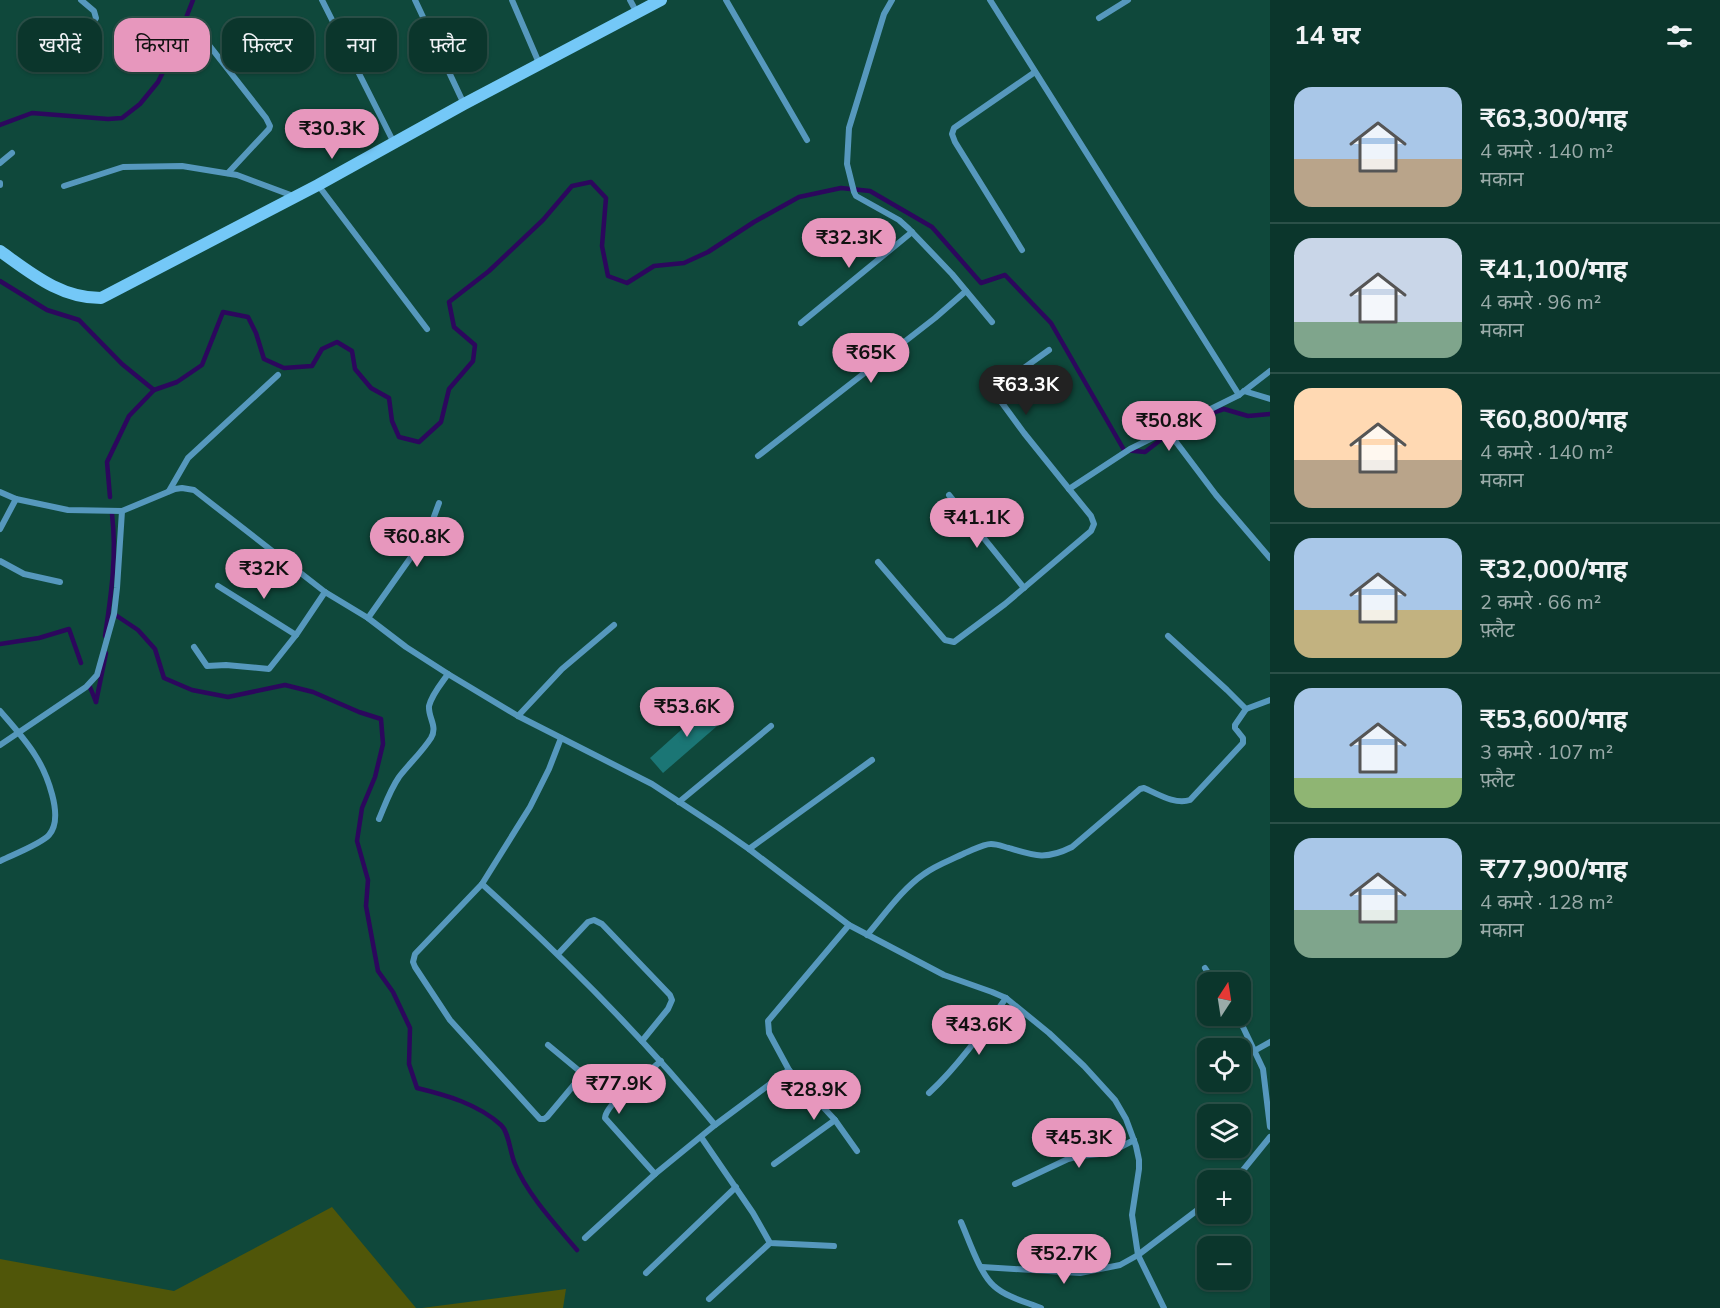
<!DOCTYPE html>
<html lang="hi">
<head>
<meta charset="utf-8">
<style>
  body { margin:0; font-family:"Nunito Sans","Noto Sans Devanagari",sans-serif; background:#194138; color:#f1f3f6; height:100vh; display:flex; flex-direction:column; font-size:22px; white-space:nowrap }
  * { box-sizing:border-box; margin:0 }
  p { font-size:20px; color:#9aaba9 }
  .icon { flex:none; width:33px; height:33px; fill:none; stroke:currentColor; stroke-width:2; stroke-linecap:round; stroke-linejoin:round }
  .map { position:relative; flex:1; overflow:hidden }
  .sheet { display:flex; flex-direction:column; background:#0b362c; width:450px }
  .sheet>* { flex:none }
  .guide { position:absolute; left:18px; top:18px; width:570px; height:54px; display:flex; gap:12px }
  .needle { width:39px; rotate:12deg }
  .tools { position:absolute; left:1197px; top:972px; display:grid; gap:12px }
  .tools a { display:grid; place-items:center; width:54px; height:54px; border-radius:12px; background:#0b362c; box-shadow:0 2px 4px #0004,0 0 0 2px #2b5048; font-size:30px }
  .price { position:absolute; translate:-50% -51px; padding:0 14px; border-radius:21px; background:#e797bd; color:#111; font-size:20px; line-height:39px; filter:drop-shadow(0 2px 3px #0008) }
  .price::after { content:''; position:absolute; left:50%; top:36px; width:18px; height:14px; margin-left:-9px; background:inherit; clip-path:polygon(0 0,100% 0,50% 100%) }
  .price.selected { background:#222; color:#fff }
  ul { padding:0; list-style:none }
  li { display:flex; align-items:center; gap:18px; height:150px; padding:0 24px }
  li+li { border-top:2px solid #2b5048 }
  li span { display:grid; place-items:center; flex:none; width:168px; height:120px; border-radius:18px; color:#555 }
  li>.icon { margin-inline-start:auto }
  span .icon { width:72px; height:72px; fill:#fffc; stroke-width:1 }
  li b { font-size:26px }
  h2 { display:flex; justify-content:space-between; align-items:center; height:72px; padding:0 24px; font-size:26px }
  .chip { padding:0 21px; border-radius:18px; background:#0b362c; box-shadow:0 2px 4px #0004,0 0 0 2px #2b5048; font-size:21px; line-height:54px }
  .chip.selected { background:#e797bd; color:#111 }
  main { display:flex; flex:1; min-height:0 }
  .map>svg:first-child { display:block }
</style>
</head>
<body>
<main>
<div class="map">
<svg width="1270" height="1308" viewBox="0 0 1270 1308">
  <rect width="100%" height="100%" fill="#0f483b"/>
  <g fill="#505609">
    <polygon points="332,1207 416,1308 0,1308 0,1259 174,1291"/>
    <polygon points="566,1289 563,1308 422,1308"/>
  </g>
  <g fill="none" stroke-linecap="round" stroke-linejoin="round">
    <g stroke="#2c075d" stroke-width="4.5">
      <polyline points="0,125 32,113 108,119 122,118 140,104 158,82 172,54 193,0"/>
      <polyline points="0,281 47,310 79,320 122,364 154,390"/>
      <polyline points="1200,417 1224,409 1248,416 1270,414"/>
      <polyline points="110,497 107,462 129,416 154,390 177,382 202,365 223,312 248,317 256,333 264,359 284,368 312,366 322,349 337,342 352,351 355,369 371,388 389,398 392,421 399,437 419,442 441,422 449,389 473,361 475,345 454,327 449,302 489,271 543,220 572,186 591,182 606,198 602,246 608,276 627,283 654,266 684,263 708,252 754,222 799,197 841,188 870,191 932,227 981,283 1005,275 1051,323 1124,450 1145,452 1172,431"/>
      <path d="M 113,615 L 114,614 L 138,630 L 155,649 L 164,678 L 192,690 L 228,697 L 285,685 L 313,692 L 359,712 L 381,719 L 383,744 L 375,777 L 362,808 L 357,841 L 368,880 L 366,906 L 378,971 L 393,992 L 410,1028 L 409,1064 L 417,1088 C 446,1095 478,1104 501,1125 C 509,1132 510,1153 515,1164 C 527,1194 556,1225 577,1250"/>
      <path d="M 105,636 C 111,595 117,556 112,514"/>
      <polyline points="0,644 39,638 69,629 81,663"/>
      <polyline points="90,687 96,702"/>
      <polyline points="96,702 106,653"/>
    </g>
  </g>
  <polygon fill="#1b7675" points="710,704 724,720 663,773 650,758"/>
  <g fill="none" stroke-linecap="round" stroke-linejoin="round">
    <g stroke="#5698bd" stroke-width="6">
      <polyline points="322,0 394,143"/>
      <polyline points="415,0 464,104"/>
      <polyline points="512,0 539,63"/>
      <polyline points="630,0 637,13"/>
      <polyline points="726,0 807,140"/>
      <polyline points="892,0 884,14 849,128 847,164 854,192 856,196 899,220 909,229 952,274 992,322"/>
      <polyline points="990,0 1239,395 1270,371"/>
      <polyline points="1099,18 1128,0"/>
      <polyline points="194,26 266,118 270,126 269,129 228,173"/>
      <polyline points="79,47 96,18 94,11 81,0"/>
      <polyline points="0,163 12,153"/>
      <polyline points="0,183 0,185"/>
      <polyline points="318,185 427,329"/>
      <polyline points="64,186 123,167 182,166 237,175 296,197"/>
      <polyline points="1022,250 955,142 952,134 954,128 1035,72"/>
      <polyline points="801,323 912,232"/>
      <polyline points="1049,350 996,388 994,392 1024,433 1069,489"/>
      <polyline points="1244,391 1270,399"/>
      <polyline points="1167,430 1216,495 1270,558"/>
      <polyline points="758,456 935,318 966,291"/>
      <polyline points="169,491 188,458 278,375"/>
      <polyline points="0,492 16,499 68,510 122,511 175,489 182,488 194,490 325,592 368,618 406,647 448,674 518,716 652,784 719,828 749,849 849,925 944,975 992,992 1006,998 1049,1033 1084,1066 1115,1100 1126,1119 1136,1146 1139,1160 1139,1169 1132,1215 1138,1255 1164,1308"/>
      <polyline points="949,495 1024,588"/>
      <polyline points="0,529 16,499"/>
      <polyline points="0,561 24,574 60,582"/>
      <polyline points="878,562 945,640 954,642 1005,604 1091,531 1094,524 1091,516 1069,489 1130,449 1239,395"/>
      <polyline points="218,586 296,635"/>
      <polyline points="368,618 428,533 439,503"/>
      <polyline points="1168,636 1227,690 1246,709 1270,700"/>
      <polyline points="194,647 207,666 226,665 269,669 296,635 325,592"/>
      <path d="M 0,711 C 12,725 25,739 35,755 C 46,772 65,817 49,835 C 41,844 12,855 0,861"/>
      <polyline points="518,716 562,669 614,625"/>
      <polyline points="561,738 549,769 530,807 482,884 415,954 413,962 415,967 450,1020 540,1119 544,1119 547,1117 583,1074"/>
      <polyline points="0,745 86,687 97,675 114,614 117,588 122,511"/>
      <polyline points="679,802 771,726"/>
      <path d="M 379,819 C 385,805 390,790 399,777 C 409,764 422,752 431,738 C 438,726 428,718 429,706 C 432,694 441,684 448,674"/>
      <polyline points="749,849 872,760"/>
      <path d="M 482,884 C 565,959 644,1038 715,1125 L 789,1070 L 769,1033 L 768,1021 L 849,925"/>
      <path d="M 867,935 C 885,914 902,889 924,874 C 936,865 951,860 965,853 C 973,850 983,844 991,844 C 998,844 1004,847 1009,848 C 1035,856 1046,860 1072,847 L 1140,789 L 1144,788 C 1158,794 1175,805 1190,800 L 1243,743 L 1243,738 L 1235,728 L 1235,725 L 1246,709"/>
      <polyline points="558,954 588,922 594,920 602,924 670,995 672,1000 668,1009 642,1041"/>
      <polyline points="1205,968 1214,982"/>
      <polyline points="1235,1016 1243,1027 1263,1069 1270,1127"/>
      <polyline points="548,1045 583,1074 617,1099"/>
      <polyline points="1254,1051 1270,1042"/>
      <path d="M 929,1093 C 959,1065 982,1032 1006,998"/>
      <polyline points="835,1120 857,1151"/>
      <polyline points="701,1137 753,1213 770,1243 834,1246"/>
      <polyline points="774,1164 835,1120 789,1070"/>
      <path d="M 655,1174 L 605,1118 C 606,1103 649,1072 661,1061"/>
      <polyline points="1235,1180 1270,1137"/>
      <polyline points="1015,1184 1068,1159 1080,1156 1109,1153 1134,1140"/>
      <path d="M 961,1222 C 969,1240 980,1274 994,1286 C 1006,1297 1026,1302 1041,1308"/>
      <polyline points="585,1238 655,1174 715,1125"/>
      <polyline points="982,1267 1080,1273 1120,1265 1138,1255 1208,1202"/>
      <polyline points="646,1273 736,1187"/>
      <polyline points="709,1299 770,1243"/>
    </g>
    <path stroke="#74c8f7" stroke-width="12" d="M 0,251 C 31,273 60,298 101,298 L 318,185 L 464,104 L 661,0"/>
  </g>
</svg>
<div class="tools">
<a><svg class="needle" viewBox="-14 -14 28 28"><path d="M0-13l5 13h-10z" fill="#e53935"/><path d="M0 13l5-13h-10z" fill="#9aaba9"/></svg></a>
<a><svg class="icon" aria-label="locate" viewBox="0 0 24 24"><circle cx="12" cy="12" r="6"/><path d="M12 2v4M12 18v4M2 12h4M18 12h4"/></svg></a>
<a><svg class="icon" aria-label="layers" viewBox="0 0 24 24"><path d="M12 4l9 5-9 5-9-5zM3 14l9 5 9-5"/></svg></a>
<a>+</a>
<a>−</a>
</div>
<b class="price" style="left:332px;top:160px">₹30.3K</b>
<b class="price" style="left:849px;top:269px">₹32.3K</b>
<b class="price" style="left:871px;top:384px">₹65K</b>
<b class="price selected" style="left:1026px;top:416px">₹63.3K</b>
<b class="price" style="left:1169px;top:452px">₹50.8K</b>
<b class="price" style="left:977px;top:549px">₹41.1K</b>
<b class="price" style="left:417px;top:568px">₹60.8K</b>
<b class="price" style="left:264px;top:600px">₹32K</b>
<b class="price" style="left:687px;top:738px">₹53.6K</b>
<b class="price" style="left:979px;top:1056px">₹43.6K</b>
<b class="price" style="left:619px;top:1115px">₹77.9K</b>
<b class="price" style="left:814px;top:1121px">₹28.9K</b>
<b class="price" style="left:1079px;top:1169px">₹45.3K</b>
<b class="price" style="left:1064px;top:1285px">₹52.7K</b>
<div class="guide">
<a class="chip">खरीदें</a>
<a class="chip selected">किराया</a>
<a class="chip">फ़िल्टर</a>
<a class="chip">नया</a>
<a class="chip">फ़्लैट</a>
</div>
</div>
<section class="sheet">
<h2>14 घर<svg class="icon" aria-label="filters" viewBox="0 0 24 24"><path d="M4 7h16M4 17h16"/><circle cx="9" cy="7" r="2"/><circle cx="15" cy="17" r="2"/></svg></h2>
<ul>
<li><span style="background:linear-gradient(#a9c7e8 60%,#b9a48a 0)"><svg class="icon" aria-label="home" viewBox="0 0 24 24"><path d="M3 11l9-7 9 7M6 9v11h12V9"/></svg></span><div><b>₹63,300/माह</b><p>4 कमरे · 140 m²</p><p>मकान</p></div></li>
<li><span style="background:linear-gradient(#c9d6e8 70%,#7fa58c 0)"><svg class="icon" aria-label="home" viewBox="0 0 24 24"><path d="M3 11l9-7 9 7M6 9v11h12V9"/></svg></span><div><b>₹41,100/माह</b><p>4 कमरे · 96 m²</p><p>मकान</p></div></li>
<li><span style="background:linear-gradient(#ffd9b3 60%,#b9a48a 0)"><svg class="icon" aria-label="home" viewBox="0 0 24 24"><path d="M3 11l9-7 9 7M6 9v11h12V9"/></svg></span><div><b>₹60,800/माह</b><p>4 कमरे · 140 m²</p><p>मकान</p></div></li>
<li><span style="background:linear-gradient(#a9c7e8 60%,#c2b280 0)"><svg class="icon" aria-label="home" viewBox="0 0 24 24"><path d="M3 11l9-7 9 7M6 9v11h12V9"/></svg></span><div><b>₹32,000/माह</b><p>2 कमरे · 66 m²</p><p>फ़्लैट</p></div></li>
<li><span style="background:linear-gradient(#a9c7e8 75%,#8fb573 0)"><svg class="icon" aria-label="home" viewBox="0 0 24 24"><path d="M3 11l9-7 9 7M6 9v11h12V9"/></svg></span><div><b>₹53,600/माह</b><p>3 कमरे · 107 m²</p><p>फ़्लैट</p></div></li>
<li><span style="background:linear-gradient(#a9c7e8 60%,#7fa58c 0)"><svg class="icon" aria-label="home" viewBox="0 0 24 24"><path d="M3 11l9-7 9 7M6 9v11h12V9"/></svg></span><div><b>₹77,900/माह</b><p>4 कमरे · 128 m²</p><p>मकान</p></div></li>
</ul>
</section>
</main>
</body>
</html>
